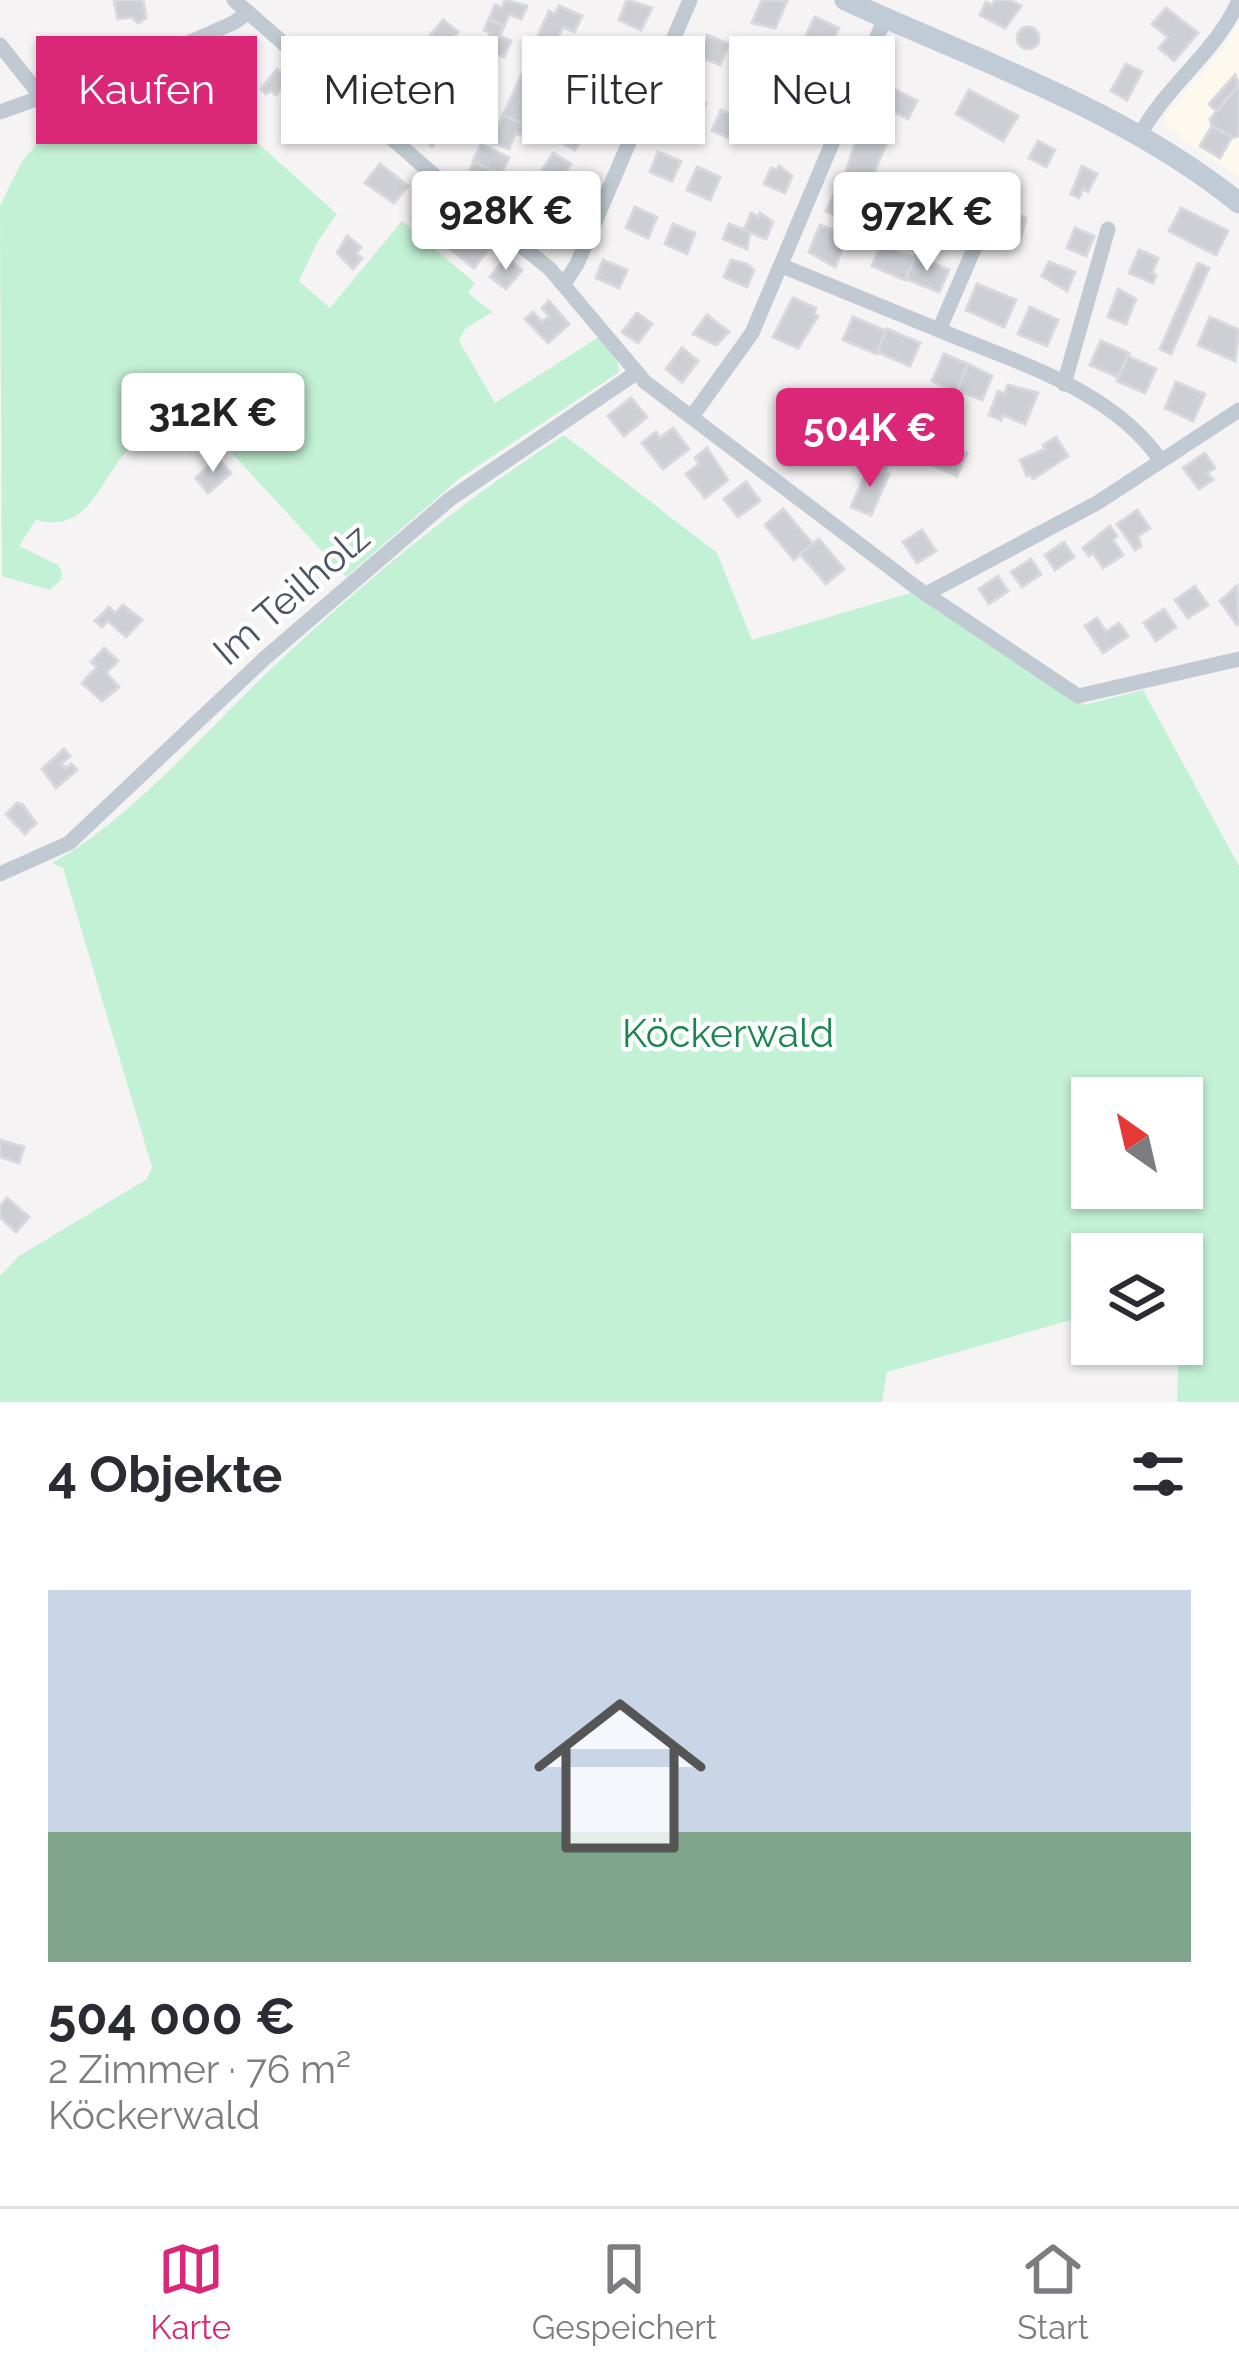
<!DOCTYPE html>
<html lang="de">
<head>
<meta charset="utf-8">
<style>
  body { margin:0; font-family:Raleway,sans-serif; background:#f2f2f3; color:#2b2b33; height:100vh; display:flex; flex-direction:column; font-size:45px; white-space:nowrap }
  * { box-sizing:border-box; margin:0 }
  p { font-size:39px; color:#7c7c81 }
  .icon { flex:none; width:66px; height:66px; fill:none; stroke:currentColor; stroke-width:2; stroke-linecap:round; stroke-linejoin:round }
  .map { position:relative; height:1402px; overflow:hidden }
  .details { display:flex; flex-direction:column; background:#fff; flex:1 }
  .details>* { flex:none }
  .banner { position:absolute; left:36px; top:36px; width:1167px; height:108px; display:flex; gap:24px }
  .needle { width:78px; rotate:326deg }
  .controls { position:absolute; left:1071px; top:1077px; display:grid; gap:24px }
  .controls a { display:grid; place-items:center; width:132px; height:132px; border-radius:0px; background:#fff; box-shadow:0 3px 9px #0004; font-size:60px }
  .price { position:absolute; translate:-50% -102px; padding:0 27px; border-radius:12px; background:#fff; color:#222; font-size:39px; line-height:78px; filter:drop-shadow(0 3px 6px #0008) }
  .price::after { content:''; position:absolute; left:50%; top:72px; width:36px; height:27px; margin-left:-18px; background:inherit; clip-path:polygon(0 0,100% 0,50% 100%) }
  .price.current { background:#db2777; color:#fff }
  ul { padding:0; list-style:none }
  li { display:grid; align-content:center; gap:24px; height:636px; padding:0 48px }
  li span { display:grid; place-items:center; height:372px; border-radius:0px; color:#555 }
  li>.icon { margin-inline-start:auto }
  span .icon { width:216px; height:216px; fill:#fffc; stroke-width:1 }
  li b { font-size:51px }
  h2 { display:flex; justify-content:space-between; align-items:center; height:144px; padding:0 48px; font-size:51px }
  .tag { padding:0 42px; border-radius:0px; background:#fff; box-shadow:0 3px 9px #0004; font-size:42px; line-height:108px }
  .tag.current { background:#db2777; color:#fff }
  .tab-bar { display:flex; justify-content:space-around; align-items:center; height:168px; border-top:3px solid #e1e1e2; background:#fff; font-size:33px; color:#7c7c81 }
  .tab-bar a { display:grid; justify-items:center; gap:6px }
  .tab-bar .current { color:#db2777 }
  .map>svg:first-child { display:block }
</style>
</head>
<body>
<div class="map">
<svg width="1239" height="1402" viewBox="0 0 1239 1402">
  <rect width="100%" height="100%" fill="#f5f3f3"/>
  <polygon fill="#fdf9ef" points="1239,21 1239,178 1163,124 1166,114 1222,50"/>
  <g fill="#c3f1d5" fill-rule="evenodd">
    <path d="M 166,61 L 337,214 L 318,241 L 299,281 L 330,308 L 402,221 L 475,283 L 468,293 L 492,312 L 465,329 L 459,341 L 495,403 L 599,337 L 618,362 L 619,372 L 460,478 L 346,577 L 197,415 C 172,421 146,431 128,450 C 99,480 90,534 36,520 L 19,546 L 58,565 L 62,572 L 61,580 L 50,590 L 2,576 L 0,206 L 21,163 L 53,123 L 62,97 Z"/>
    <path d="M 564,435 L 717,553 L 752,640 L 920,590 L 1084,705 L 1143,690 L 1239,866 L 1239,1402 L 1177,1402 L 1182,1254 L 1092,1254 L 1092,1314 L 887,1372 L 882,1402 L 0,1402 L 0,1276 L 19,1256 L 147,1179 L 152,1167 L 63,868 L 52,863 C 128,822 207,730 271,669 C 362,583 459,503 564,435 ZM 1092,1098 L 1182,1098 L 1182,1188 L 1092,1188 Z"/>
  </g>
  <g fill="#cdcfd5" stroke="#d7d9de" stroke-width="3">
    <polygon points="114,0 143,0 146,18 138,23 132,17 118,19"/>
    <polygon points="505,0 527,6 521,19 509,14 504,26 489,19 495,5 502,8"/>
    <polygon points="627,0 652,8 641,30 619,20"/>
    <polygon points="762,0 787,1 775,28 752,23"/>
    <polygon points="995,0 1010,0 1021,6 1005,28 980,15 986,2 992,5"/>
    <polygon points="559,6 582,16 574,32 563,27 554,46 537,38 549,11 555,14"/>
    <polygon points="1166,8 1198,33 1174,61 1159,48 1168,37 1152,24"/>
    <polygon points="815,17 839,28 828,49 814,42 811,47 802,43"/>
    <polygon points="489,19 504,26 500,36 511,41 504,57 484,48 490,33 484,30"/>
    <polygon points="443,20 458,32 441,51 427,39"/>
    <circle cx="1028" cy="38" r="11"/>
    <polygon points="707,35 729,44 720,65 698,56"/>
    <polygon points="627,38 646,51 639,66 611,56 617,43 623,46"/>
    <polygon points="814,42 842,56 830,82 801,68"/>
    <polygon points="746,50 768,60 759,80 737,71"/>
    <polygon points="1126,64 1142,72 1127,100 1111,91"/>
    <polygon points="277,69 289,80 276,95 271,91 266,94 261,89"/>
    <polygon points="522,74 533,80 530,88 535,90 539,83 549,89 543,100 534,96 522,124 503,115"/>
    <polygon points="1235,75 1239,85 1217,111 1209,104"/>
    <polygon points="602,78 629,89 625,99 619,96 615,104 595,96"/>
    <polygon points="1239,85 1239,136 1231,138 1212,126 1210,119"/>
    <polygon points="892,88 917,101 908,119 883,106"/>
    <polygon points="969,90 1018,116 1003,141 956,114"/>
    <polygon points="682,94 706,103 695,129 672,120"/>
    <polygon points="795,94 822,103 815,121 789,108"/>
    <polygon points="721,110 744,119 735,140 712,131"/>
    <polygon points="424,113 446,130 432,146 412,126"/>
    <polygon points="503,115 526,125 521,135 516,133 509,149 492,142"/>
    <polygon points="572,122 588,131 575,150 561,142"/>
    <polygon points="1212,126 1232,137 1220,158 1200,146"/>
    <polygon points="859,131 887,142 870,182 846,172"/>
    <polygon points="1038,141 1055,150 1046,167 1029,158"/>
    <polygon points="481,144 509,158 501,174 473,161"/>
    <polygon points="658,152 681,161 672,181 650,172"/>
    <polygon points="553,153 571,164 554,189 537,178"/>
    <polygon points="474,162 501,174 494,190 466,178"/>
    <polygon points="380,164 408,186 394,203 365,183"/>
    <polygon points="779,166 792,176 785,193 764,184 771,168 777,170"/>
    <polygon points="1082,166 1097,174 1088,192 1083,189 1079,198 1071,194"/>
    <polygon points="697,167 720,177 710,200 687,190"/>
    <polygon points="846,172 870,182 853,223 826,211"/>
    <polygon points="430,196 455,217 438,239 412,218"/>
    <polygon points="951,200 966,203 974,209 973,219 967,226 926,216 931,203 947,210"/>
    <polygon points="635,207 657,217 648,238 626,228"/>
    <polygon points="1181,208 1228,231 1216,255 1169,231"/>
    <polygon points="1008,210 1026,218 1021,237 1001,228"/>
    <polygon points="751,213 759,217 760,213 773,222 766,239 744,230"/>
    <polygon points="673,224 695,233 687,254 665,244"/>
    <polygon points="729,224 750,232 747,249 723,239"/>
    <polygon points="820,225 848,236 835,267 809,252"/>
    <polygon points="466,226 491,246 474,268 448,247"/>
    <polygon points="1075,228 1094,236 1086,256 1067,248"/>
    <polygon points="347,236 361,247 356,254 362,258 353,269 337,253"/>
    <polygon points="881,244 914,258 905,280 872,266"/>
    <polygon points="1139,250 1158,258 1152,273 1156,275 1153,283 1129,273"/>
    <polygon points="915,256 949,270 939,292 906,279"/>
    <polygon points="506,257 522,270 506,289 490,277"/>
    <polygon points="603,260 627,270 619,288 596,278"/>
    <polygon points="731,260 747,264 754,270 747,287 724,277"/>
    <polygon points="1049,262 1075,272 1067,291 1042,276"/>
    <polygon points="1198,263 1209,268 1171,354 1160,349"/>
    <polygon points="977,284 1016,300 1004,327 966,310"/>
    <polygon points="1118,289 1136,299 1126,324 1108,317"/>
    <polygon points="793,298 816,308 814,314 818,316 798,348 773,337"/>
    <polygon points="549,301 569,324 548,343 525,319 533,312 542,322 549,316 542,308"/>
    <polygon points="1030,307 1058,320 1047,346 1018,334"/>
    <polygon points="637,313 652,324 638,343 622,332"/>
    <polygon points="707,315 729,332 716,345 693,334"/>
    <polygon points="853,317 886,331 877,354 843,340"/>
    <polygon points="1210,317 1239,330 1235,361 1198,345"/>
    <polygon points="887,329 920,343 910,366 877,352"/>
    <polygon points="1101,341 1129,353 1118,377 1090,365"/>
    <polygon points="682,348 698,361 682,382 666,369"/>
    <polygon points="944,354 968,364 957,392 932,381"/>
    <polygon points="1128,356 1156,369 1145,393 1117,381"/>
    <polygon points="968,364 992,376 982,400 957,390"/>
    <polygon points="1176,382 1205,394 1193,421 1165,408"/>
    <polygon points="1008,385 1038,393 1025,424 1003,415 1001,420 989,415 998,391 1004,394"/>
    <polygon points="631,398 647,417 624,436 608,416"/>
    <polygon points="880,426 900,434 885,472 865,464"/>
    <polygon points="673,428 689,449 663,469 642,443 656,432 660,438"/>
    <polygon points="1056,437 1068,456 1033,479 1030,474 1027,476 1020,460 1045,449 1043,445"/>
    <polygon points="943,443 967,453 957,476 934,466"/>
    <polygon points="707,448 728,480 705,498 686,474 699,464 695,458"/>
    <polygon points="1205,453 1215,468 1207,473 1213,480 1199,489 1183,468"/>
    <polygon points="217,457 231,473 208,493 196,478"/>
    <polygon points="869,466 889,474 871,515 851,507"/>
    <polygon points="746,482 760,501 738,517 724,499"/>
    <polygon points="783,509 813,544 794,560 765,525"/>
    <polygon points="1137,510 1150,528 1138,536 1141,546 1135,550 1117,524"/>
    <polygon points="1110,526 1117,536 1113,540 1123,555 1103,568 1093,553 1089,556 1083,548"/>
    <polygon points="922,530 936,551 917,563 903,542"/>
    <polygon points="819,539 844,569 826,584 800,554"/>
    <polygon points="1064,542 1074,557 1055,570 1045,555"/>
    <polygon points="1031,559 1041,574 1022,587 1011,572"/>
    <polygon points="998,576 1008,591 989,604 979,589"/>
    <polygon points="1195,586 1208,605 1188,618 1175,600"/>
    <polygon points="1237,586 1239,623 1237,625 1220,601"/>
    <polygon points="123,605 142,620 126,637 108,621 102,627 95,621 109,607 115,613"/>
    <polygon points="1164,609 1176,627 1156,641 1144,623"/>
    <polygon points="1097,618 1106,632 1119,623 1128,636 1103,653 1085,626"/>
    <polygon points="104,648 118,661 106,673 119,687 102,701 82,683 97,667 91,662"/>
    <polygon points="64,749 70,756 61,764 66,768 71,764 77,770 56,788 42,769"/>
    <polygon points="17,803 23,805 36,823 25,834 6,814"/>
    <polygon points="0,1140 24,1147 19,1163 0,1157"/>
    <polygon points="7,1198 29,1217 16,1232 0,1217 0,1206"/>
  </g>
  <g fill="none" stroke-linecap="round" stroke-linejoin="round">
    <g stroke="#c1cad2" stroke-width="15">
      <polyline points="234,0 428,170 550,269 645,382 917,588 1078,696 1239,659"/>
      <polyline points="0,45 40,95"/>
      <polyline points="0,112 170,51 233,23 248,13"/>
      <path d="M 1139,137 C 1165,86 1216,53 1239,0"/>
      <polyline points="782,266 939,330 993,205"/>
      <polyline points="564,284 577,264 690,0"/>
      <path d="M 939,330 C 1017,363 1112,389 1161,461"/>
      <polyline points="1064,384 1108,229"/>
      <polyline points="693,415 752,333 885,18"/>
      <polyline points="926,594 1097,503 1239,410"/>
      <polyline points="0,874 69,843 265,658 450,499 636,373"/>
    </g>
    <path stroke="#c1cbd6" stroke-width="21" d="M 845,0 C 978,61 1124,110 1239,203"/>
  </g>
  <g text-anchor="middle" stroke-width="9" stroke-linejoin="round" paint-order="stroke">
    <g font-size="39" fill="#4a5661" stroke="#fff">
      <text transform="translate(291 594) rotate(-41)" y="14">Im Teilholz</text>
    </g>
    <g font-size="39" fill="#17864f" stroke="#fff">
      <text x="728" y="1047">Köckerwald</text>
    </g>
  </g>
</svg>
<div class="controls">
<a><svg class="needle" viewBox="-14 -14 28 28"><path d="M0-13l5 13h-10z" fill="#e53935"/><path d="M0 13l5-13h-10z" fill="#7c7c81"/></svg></a>
<a><svg class="icon" aria-label="layers" viewBox="0 0 24 24"><path d="M12 4l9 5-9 5-9-5zM3 14l9 5 9-5"/></svg></a>
</div>
<b class="price" style="left:506px;top:273px">928K €</b>
<b class="price" style="left:927px;top:274px">972K €</b>
<b class="price" style="left:213px;top:475px">312K €</b>
<b class="price current" style="left:870px;top:490px">504K €</b>
<div class="banner">
<a class="tag current">Kaufen</a>
<a class="tag">Mieten</a>
<a class="tag">Filter</a>
<a class="tag">Neu</a>
</div>
</div>
<section class="details">
<h2>4 Objekte<svg class="icon" aria-label="filters" viewBox="0 0 24 24"><path d="M4 7h16M4 17h16"/><circle cx="9" cy="7" r="2"/><circle cx="15" cy="17" r="2"/></svg></h2>
<ul>
<li><span style="background:linear-gradient(#c9d6e8 65%,#7fa58c 0)"><svg class="icon" aria-label="home" viewBox="0 0 24 24"><path d="M3 11l9-7 9 7M6 9v11h12V9"/></svg></span><div><b>504 000 €</b><p>2 Zimmer · 76 m²</p><p>Köckerwald</p></div></li>
</ul>
</section>
<nav class="tab-bar">
<a class="current"><svg class="icon" aria-label="map" viewBox="0 0 24 24"><path d="M3 6l6-2 6 2 6-2v14l-6 2-6-2-6 2zM9 4v14M15 6v14"/></svg>Karte</a>
<a><svg class="icon" aria-label="saved" viewBox="0 0 24 24"><path d="M7 4h10v16l-5-4-5 4z"/></svg>Gespeichert</a>
<a><svg class="icon" aria-label="home" viewBox="0 0 24 24"><path d="M3 11l9-7 9 7M6 9v11h12V9"/></svg>Start</a>
</nav>
</body>
</html>
